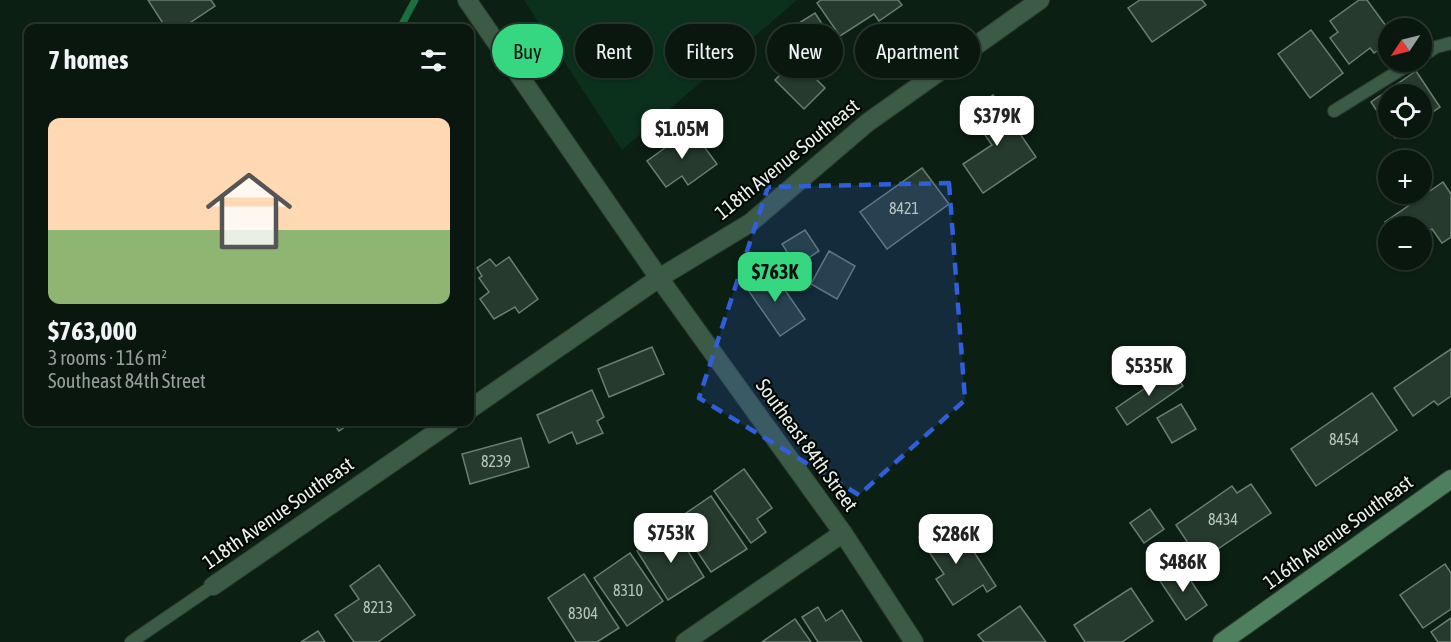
<!DOCTYPE html>
<html lang="en">
<head>
<meta charset="utf-8">
<style>
  body { margin:0; font-family:"Asap Condensed",sans-serif; background:#122017; color:#f1f3f6; height:100vh; display:flex; flex-direction:column; font-size:22px; white-space:nowrap }
  * { box-sizing:border-box; margin:0 }
  p { font-size:20px; color:#999f9e }
  .icon { flex:none; width:33px; height:33px; fill:none; stroke:currentColor; stroke-width:2; stroke-linecap:round; stroke-linejoin:round }
  .map { position:relative; flex:1; overflow:hidden }
  .details { position:absolute; left:24px; top:24px; width:450px; height:402px; display:flex; flex-direction:column; background:#09170e; border-radius:12px; box-shadow:0 2px 4px #0004,0 0 0 2px #29362e }
  .details>* { flex:none }
  .banner { position:absolute; left:492px; top:24px; width:570px; height:54px; display:flex; gap:12px }
  .needle { width:39px; rotate:235deg }
  .fabs { position:absolute; left:1378px; top:18px; display:grid; gap:12px }
  .fabs a { display:grid; place-items:center; width:54px; height:54px; border-radius:50%; background:#09170e; box-shadow:0 2px 4px #0004,0 0 0 2px #29362e; font-size:30px }
  .price { position:absolute; translate:-50% -51px; padding:0 14px; border-radius:12px; background:#fff; color:#222; font-size:20px; line-height:39px; filter:drop-shadow(0 2px 3px #0008) }
  .price::after { content:''; position:absolute; left:50%; top:36px; width:18px; height:14px; margin-left:-9px; background:inherit; clip-path:polygon(0 0,100% 0,50% 100%) }
  .price.selected { background:#35d881; color:#111 }
  ul { padding:0; list-style:none }
  li { display:grid; align-content:center; gap:12px; height:318px; padding:0 24px }
  li+li { border-top:2px solid #29362e }
  li span { display:grid; place-items:center; height:186px; border-radius:12px; color:#555 }
  li>.icon { margin-inline-start:auto }
  span .icon { width:108px; height:108px; fill:#fffc; stroke-width:1 }
  li b { font-size:26px }
  h2 { display:flex; justify-content:space-between; align-items:center; height:72px; padding:0 24px; font-size:26px }
  .tag { padding:0 21px; border-radius:27px; background:#09170e; box-shadow:0 2px 4px #0004,0 0 0 2px #29362e; font-size:21px; line-height:54px }
  .tag.selected { background:#35d881; color:#111 }
  .map>svg:first-child { display:block }
</style>
</head>
<body>
<div class="map">
<svg width="1451" height="642" viewBox="0 0 1451 642">
  <rect width="100%" height="100%" fill="#0c1f13"/>
  <polygon fill="#0b301b" points="524,0 797,0 622,150"/>
  <g fill="none" stroke-linecap="round" stroke-linejoin="round">
    <polyline stroke="#1b7041" stroke-width="7" points="400,28 415,0"/>
  </g>
  <g fill="#263a2d" stroke="#697f70" stroke-width="1.5">
    <polygon points="148,0 211,0 215,6 182,28 166,28"/>
    <polygon points="821,0 898,0 902,5 879,21 874,14 840,36 817,3"/>
    <polygon points="1140,0 1202,0 1206,5 1152,42 1128,8"/>
    <polygon points="1359,0 1367,0 1389,30 1389,42 1374,53 1370,48 1349,64 1330,38 1338,32 1330,21"/>
    <polygon points="815,13 837,47 813,62 791,28"/>
    <polygon points="1311,30 1343,73 1310,98 1278,54"/>
    <polygon points="796,59 825,88 804,109 775,80"/>
    <polygon points="1416,71 1440,107 1422,119 1422,94 1389,94 1389,128 1410,128 1395,138 1371,102"/>
    <polygon points="993,95 1036,157 983,193 963,164 992,145 969,112"/>
    <polygon points="691,129 717,164 688,185 682,176 666,187 647,161"/>
    <polygon points="922,168 949,204 887,249 860,212"/>
    <polygon points="1443,182 1451,194 1451,237 1442,243 1432,229 1422,235 1422,226 1389,227 1385,222"/>
    <polygon points="805,230 819,251 796,266 782,244"/>
    <polygon points="829,251 855,266 837,299 811,284"/>
    <polygon points="509,257 538,299 519,313 515,307 494,319 480,299 489,292 479,278 482,276 477,268 490,259 496,266"/>
    <polygon points="771,270 805,319 780,336 746,287"/>
    <polygon points="652,347 664,374 609,397 598,369"/>
    <polygon points="1451,349 1451,396 1438,405 1434,401 1413,416 1394,388"/>
    <polygon points="1172,370 1183,386 1127,425 1116,408"/>
    <polygon points="592,390 604,417 597,421 603,433 577,444 572,432 549,443 537,415"/>
    <polygon points="1372,393 1397,430 1316,486 1291,449"/>
    <polygon points="1181,404 1196,429 1172,443 1157,418"/>
    <polygon points="332,422 352,422 339,431"/>
    <polygon points="521,438 529,467 470,484 462,454"/>
    <polygon points="744,469 772,508 757,519 766,532 751,543 714,491"/>
    <polygon points="1251,484 1271,513 1200,561 1176,525 1232,486 1237,493"/>
    <polygon points="711,496 747,549 711,572 676,520"/>
    <polygon points="1150,509 1164,529 1144,543 1130,523"/>
    <polygon points="941,522 959,550 975,539 981,548 974,552 996,586 987,592 983,585 953,605 936,579 944,574 919,537"/>
    <polygon points="673,527 704,577 668,600 637,551"/>
    <polygon points="630,553 663,601 627,626 594,578"/>
    <polygon points="1445,564 1451,573 1451,609 1423,628 1400,595"/>
    <polygon points="379,565 415,615 378,642 354,642 335,615 359,599 350,586"/>
    <polygon points="1181,566 1207,605 1186,620 1160,581"/>
    <polygon points="584,574 619,628 597,642 576,642 548,598"/>
    <polygon points="1131,588 1153,621 1122,642 1085,642 1074,625"/>
    <polygon points="1020,606 1046,642 984,642 978,635"/>
    <polygon points="818,607 826,621 842,610 862,642 818,642 802,617"/>
    <polygon points="1451,618 1451,642 1438,642 1431,632"/>
    <polygon points="795,619 811,642 762,642"/>
    <polygon points="318,631 325,642 301,642"/>
  </g>
  <g fill="none" stroke-linecap="round" stroke-linejoin="round">
    <g stroke="#2b3d31" stroke-width="14">
      <g id="lane">
        <polyline points="1422,56 1436,47 1451,43"/>
        <polyline points="1334,111 1413,62"/>
        <polyline points="131,642 213,586"/>
      </g>
    </g>
    <g stroke="#2b3d31" stroke-width="20">
      <g id="street">
        <polyline points="467,0 659,278 843,533 914,642"/>
        <polyline points="470,409 659,278 750,223 867,123 1040,0"/>
        <polyline points="213,586 451,422"/>
        <polyline points="685,642 843,533"/>
      </g>
    </g>
    <g stroke="#2b3d31" stroke-width="20">
      <polyline id="secondary" points="1222,642 1451,479"/>
    </g>
    <use href="#lane" stroke="#3c5b46" stroke-width="12"/>
    <use href="#street" stroke="#3c5b46" stroke-width="18"/>
    <use href="#secondary" stroke="#4e7f5e" stroke-width="18"/>
  </g>
  <path fill="#315eda" fill-opacity="0.2" stroke="#315eda" stroke-width="4.5" stroke-dasharray="12 8" stroke-linejoin="round" d="M 949,183 L 965,400 L 859,495 L 699,398 L 768,187 Z"/>
  <g text-anchor="middle" stroke-width="4.5" stroke-linejoin="round" paint-order="stroke">
    <g font-size="16" fill="#b7c5bb">
      <text x="904" y="214">8421</text>
      <text x="1344" y="445">8454</text>
      <text x="496" y="467">8239</text>
      <text x="1223" y="525">8434</text>
      <text x="628" y="596">8310</text>
      <text x="378" y="613">8213</text>
      <text x="583" y="619">8304</text>
    </g>
    <g font-size="20" fill="#e7f3ea" stroke="#020704">
      <text transform="translate(787 159) rotate(-39)" y="7">118th Avenue Southeast</text>
      <text transform="translate(807 445) rotate(54)" y="7">Southeast 84th Street</text>
      <text transform="translate(278 513) rotate(-35)" y="7">118th Avenue Southeast</text>
      <text transform="translate(1338 532) rotate(-36)" y="7">116th Avenue Southeast</text>
    </g>
  </g>
</svg>
<div class="fabs">
<a><svg class="needle" viewBox="-14 -14 28 28"><path d="M0-13l5 13h-10z" fill="#e53935"/><path d="M0 13l5-13h-10z" fill="#999f9e"/></svg></a>
<a><svg class="icon" aria-label="locate" viewBox="0 0 24 24"><circle cx="12" cy="12" r="6"/><path d="M12 2v4M12 18v4M2 12h4M18 12h4"/></svg></a>
<a>+</a>
<a>−</a>
</div>
<b class="price" style="left:997px;top:147px">$379K</b>
<b class="price" style="left:682px;top:160px">$1.05M</b>
<b class="price selected" style="left:775px;top:303px">$763K</b>
<b class="price" style="left:1149px;top:397px">$535K</b>
<b class="price" style="left:671px;top:564px">$753K</b>
<b class="price" style="left:956px;top:565px">$286K</b>
<b class="price" style="left:1183px;top:593px">$486K</b>
<div class="banner">
<a class="tag selected">Buy</a>
<a class="tag">Rent</a>
<a class="tag">Filters</a>
<a class="tag">New</a>
<a class="tag">Apartment</a>
</div>
<section class="details">
<h2>7 homes<svg class="icon" aria-label="filters" viewBox="0 0 24 24"><path d="M4 7h16M4 17h16"/><circle cx="9" cy="7" r="2"/><circle cx="15" cy="17" r="2"/></svg></h2>
<ul>
<li><span style="background:linear-gradient(#ffd9b3 60%,#8fb573 0)"><svg class="icon" aria-label="home" viewBox="0 0 24 24"><path d="M3 11l9-7 9 7M6 9v11h12V9"/></svg></span><div><b>$763,000</b><p>3 rooms · 116 m²</p><p>Southeast 84th Street</p></div></li>
</ul>
</section>
</div>
</body>
</html>
